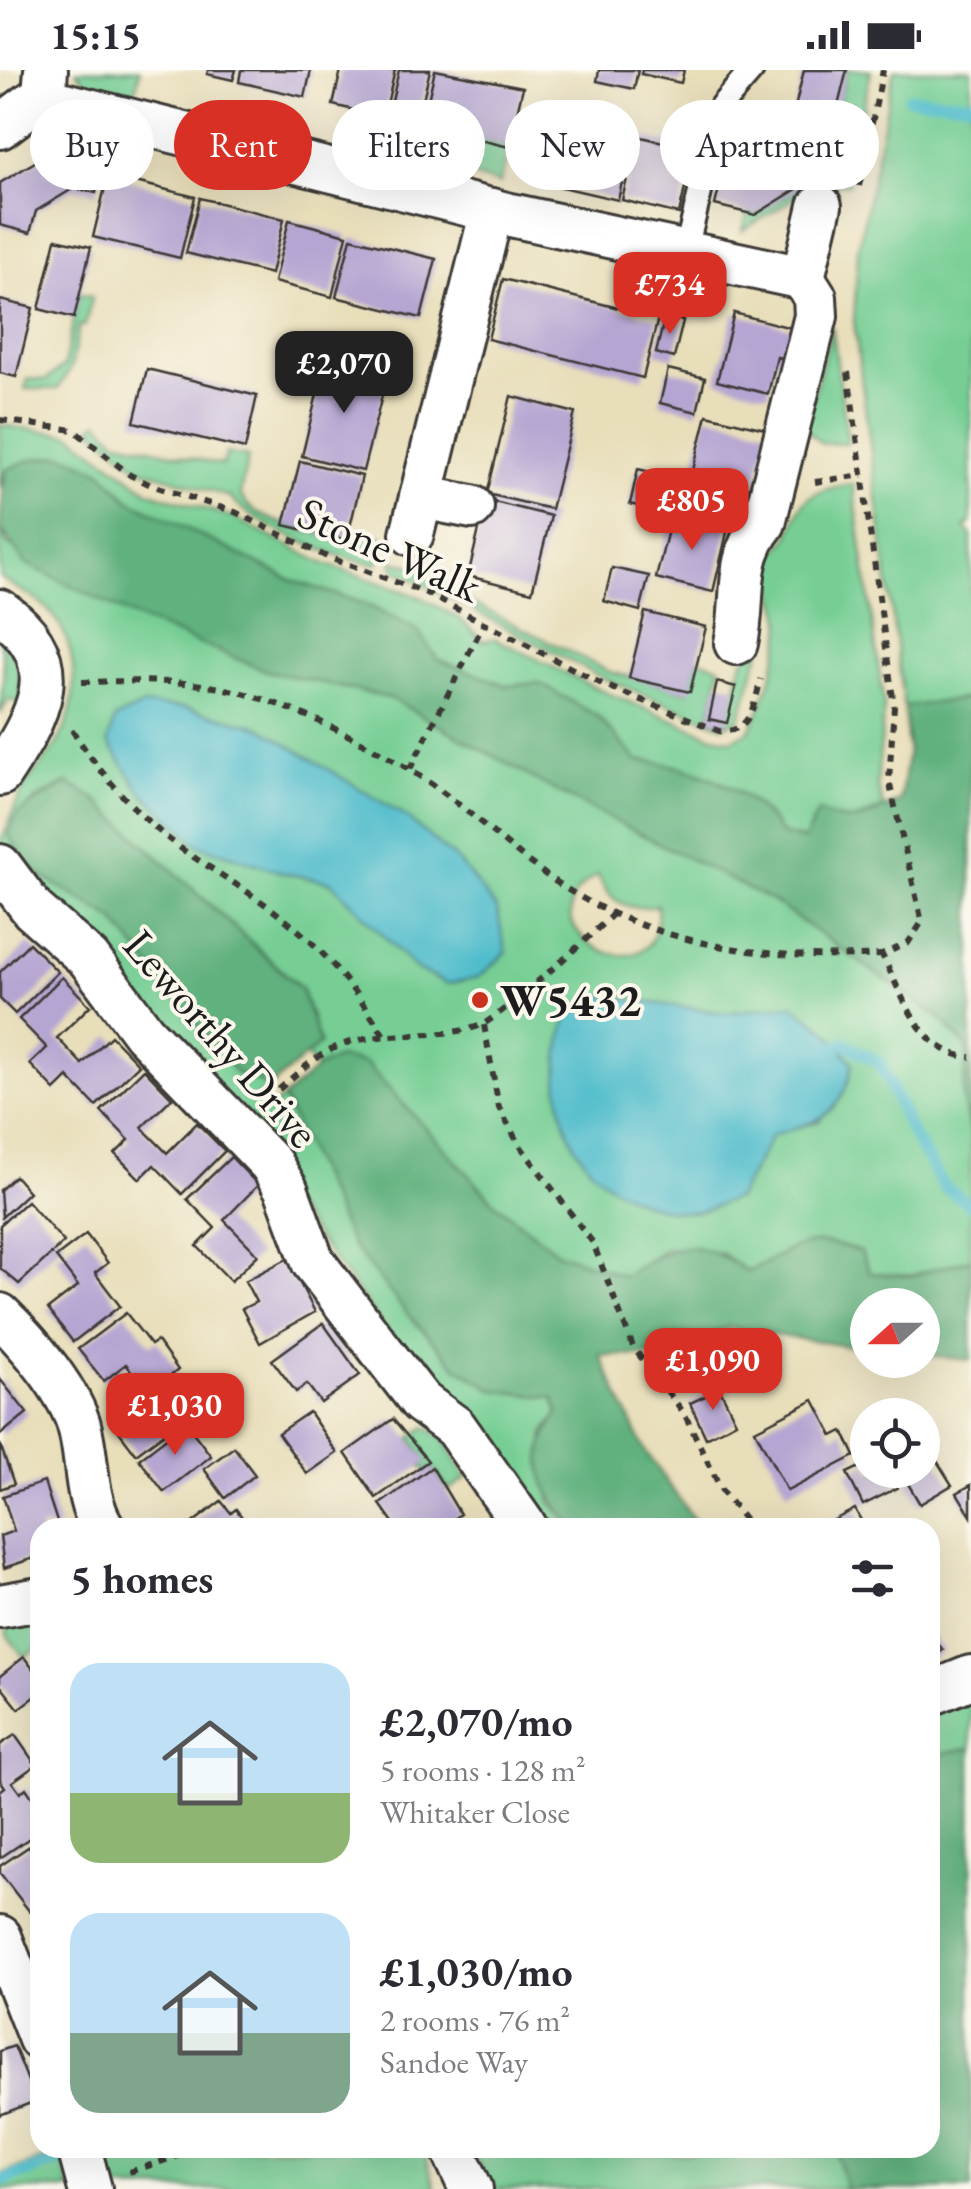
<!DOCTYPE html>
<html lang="en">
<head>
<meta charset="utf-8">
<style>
  body { margin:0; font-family:"EB Garamond",serif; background:#f7f7f7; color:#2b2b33; height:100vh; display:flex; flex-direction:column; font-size:38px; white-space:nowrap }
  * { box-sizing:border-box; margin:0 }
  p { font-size:32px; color:#7c7c81 }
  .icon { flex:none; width:55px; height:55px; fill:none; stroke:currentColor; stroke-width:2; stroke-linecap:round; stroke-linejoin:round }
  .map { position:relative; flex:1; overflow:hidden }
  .details { position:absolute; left:30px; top:1448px; width:910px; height:640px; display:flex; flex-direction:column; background:#fff; border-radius:30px; box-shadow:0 10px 40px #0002 }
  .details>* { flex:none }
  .banner { position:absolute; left:30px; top:30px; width:912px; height:90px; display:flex; gap:20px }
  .needle { width:65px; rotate:249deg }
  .controls { position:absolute; left:850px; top:1218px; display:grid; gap:20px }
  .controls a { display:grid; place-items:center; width:90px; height:90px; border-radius:50%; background:#fff; box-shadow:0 10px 40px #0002; font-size:50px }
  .price { position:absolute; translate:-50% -85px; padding:0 22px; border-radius:20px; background:#d93025; color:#fff; font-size:32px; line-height:65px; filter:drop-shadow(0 2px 5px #0008) }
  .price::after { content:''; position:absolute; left:50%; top:60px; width:30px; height:22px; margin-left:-15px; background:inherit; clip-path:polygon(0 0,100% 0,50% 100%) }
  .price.active { background:#222; color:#fff }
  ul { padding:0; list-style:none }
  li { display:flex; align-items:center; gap:30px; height:250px; padding:0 40px }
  li span { display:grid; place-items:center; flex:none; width:280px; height:200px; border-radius:30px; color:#555 }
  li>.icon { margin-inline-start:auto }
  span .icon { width:120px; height:120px; fill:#fffc; stroke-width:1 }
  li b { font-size:42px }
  h2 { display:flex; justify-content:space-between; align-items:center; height:120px; padding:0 40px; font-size:42px }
  .tag { padding:0 35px; border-radius:45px; background:#fff; box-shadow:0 10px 40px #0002; font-size:35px; line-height:90px }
  .tag.active { background:#d93025; color:#fff }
  .status { display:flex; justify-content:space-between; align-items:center; height:70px; padding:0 50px; background:#fff; direction:ltr }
  .status svg { height:28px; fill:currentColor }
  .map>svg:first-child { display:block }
</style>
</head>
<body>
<div class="status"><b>15:15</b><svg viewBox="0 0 49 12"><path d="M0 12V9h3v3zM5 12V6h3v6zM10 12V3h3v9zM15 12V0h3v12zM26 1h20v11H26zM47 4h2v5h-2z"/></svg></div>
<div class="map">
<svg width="971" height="2119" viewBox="0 0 971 2119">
  <rect width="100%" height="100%" fill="#fbf7ec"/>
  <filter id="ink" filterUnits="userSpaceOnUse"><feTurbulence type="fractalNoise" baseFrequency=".01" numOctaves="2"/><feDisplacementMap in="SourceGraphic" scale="20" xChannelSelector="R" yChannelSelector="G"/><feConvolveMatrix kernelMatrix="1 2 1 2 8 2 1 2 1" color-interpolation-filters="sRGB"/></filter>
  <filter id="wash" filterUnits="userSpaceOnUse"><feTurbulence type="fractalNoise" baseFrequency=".0048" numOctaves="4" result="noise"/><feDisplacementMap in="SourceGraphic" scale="40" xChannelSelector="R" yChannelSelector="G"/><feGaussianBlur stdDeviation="2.25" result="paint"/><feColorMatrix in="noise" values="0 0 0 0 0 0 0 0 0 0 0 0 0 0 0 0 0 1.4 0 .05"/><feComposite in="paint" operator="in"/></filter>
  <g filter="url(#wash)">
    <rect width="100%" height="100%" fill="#e8deba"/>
    <g fill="#76ce94" stroke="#497558" stroke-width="2.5" fill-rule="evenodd">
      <polygon points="76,0 140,0 135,23 86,13"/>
      <polygon points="847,0 871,0 848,115 838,113 835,124 825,122 832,93 825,90"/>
      <polygon points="894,0 971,0 971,453 965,457 971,465 971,628 904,637 854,252 858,179"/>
      <polygon points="474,68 509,77 500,114 465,104"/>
      <polygon points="821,104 817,121 809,119 742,161 748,143 755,145"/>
      <polygon points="79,224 92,226 85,256 79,256 71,298 58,319 25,319 28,309 46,310 64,296"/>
      <polygon points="832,256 848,373 822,374 805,359"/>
      <path d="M 99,351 L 116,370 L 223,395 L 226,383 L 248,387 L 240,424 C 253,453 317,463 346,470 L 350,459 L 387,468 L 378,494 C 344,493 251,454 230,427 L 138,398 L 91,358 Z"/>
      <path d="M 0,355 L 72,365 L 150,422 L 232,447 L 325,494 L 420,527 L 460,549 L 483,571 L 494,568 L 600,620 L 710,665 L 731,670 L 749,661 C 763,638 780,584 782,557 C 783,532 765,514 769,488 C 815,452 774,425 853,414 L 884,635 L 877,715 L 884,738 L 805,770 L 781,764 C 753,717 690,694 637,690 L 597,646 L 539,613 L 507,616 L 436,589 L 417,560 L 365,534 L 291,510 L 129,430 L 100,400 L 5,400 L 0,418 Z"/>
      <path d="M 0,458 L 7,474 L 268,601 L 390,628 L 556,721 L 774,832 L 940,948 L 968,978 L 963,1030 L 971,1066 L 971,1189 L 910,1206 L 870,1203 L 860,1182 C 802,1161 797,1179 747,1202 L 721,1183 L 667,1178 L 624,1206 L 558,1183 L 495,1133 L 365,993 L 338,988 L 317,998 L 306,986 L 320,973 L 301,918 L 94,728 L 67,713 C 39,726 20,737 8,765 L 30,799 L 113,849 L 237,1004 L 271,1016 L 258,1027 L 268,1040 L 283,1028 L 299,1061 L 494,1320 L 554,1328 L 559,1343 L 544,1363 L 551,1432 L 573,1457 L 544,1457 L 440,1331 L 152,950 L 100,869 L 73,853 L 15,798 L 0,772 C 10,757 13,735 24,718 C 35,701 51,686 60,668 C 80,631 79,576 51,543 C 39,529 16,518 0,508 ZM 140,720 L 506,883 L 417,900 L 331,812 L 243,789 ZM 598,805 C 608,832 630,843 657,835 C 666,940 508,855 598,805 ZM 603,926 L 725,943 L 793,935 L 820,1051 L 772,1065 L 737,1129 Z"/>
      <polygon points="393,491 467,509 464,525 470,532 610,602 689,622 698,589 721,597 709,648 726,653 743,590 763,572 739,650 722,656 605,609 394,499"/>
      <path d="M 0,567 C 19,589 23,606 20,634 L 9,629 L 0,644 L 4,599 Z"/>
      <polygon points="426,1357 443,1368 466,1408 449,1420 432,1397 426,1401 421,1396 427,1391 411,1368"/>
      <polygon points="40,1548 40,1576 24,1587 7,1565 6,1555"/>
      <polygon points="971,1621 971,1678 930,1685 930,1637"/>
      <polygon points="100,2078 423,2078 436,2119 107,2119"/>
      <polygon points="471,2078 617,2078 626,2083 689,2084 705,2078 835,2078 846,2119 490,2119"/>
      <polygon points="61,2083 70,2119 0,2119 0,2105"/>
    </g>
    <g fill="#60b17e" stroke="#3e664d" stroke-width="2.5">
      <path d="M 63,385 L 100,400 L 129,430 L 291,510 L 365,534 L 417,560 L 437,589 L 507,616 L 539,613 L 597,646 L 637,690 C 691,695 751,717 781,764 L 804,770 L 818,742 C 858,758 864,747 900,731 L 908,680 L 904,637 L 971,628 L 971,1066 L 963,1030 L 967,978 L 940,948 L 774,832 L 556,721 L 390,628 L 267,601 L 139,549 L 25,493 L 0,458 L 5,400 L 32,389 Z"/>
      <polygon points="67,713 94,728 301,919 320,974 271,1016 237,1004 113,849 30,799 8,765 18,743"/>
      <path d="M 338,988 L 365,993 L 495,1133 L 558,1183 L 624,1206 C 676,1174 692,1163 747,1202 C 798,1179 801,1161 861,1182 L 870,1203 L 910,1206 L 971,1189 L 971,1290 L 923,1285 L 922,1235 L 868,1235 L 867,1279 L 728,1258 L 657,1286 L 600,1285 L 644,1379 L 699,1457 L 573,1457 C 541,1419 527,1388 559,1343 L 554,1328 L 494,1320 L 458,1298 L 409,1246 L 351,1174 L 283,1028 L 317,998 Z"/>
      <polygon points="971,1678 971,2119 846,2119 835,2078 930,2078 930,1685"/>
    </g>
    <g fill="#51bdcc" stroke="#366c74" stroke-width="2.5">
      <polygon points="144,635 187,638 260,657 406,747 460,793 497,839 506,883 479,907 447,914 417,900 331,812 284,803 198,775 140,720 108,672 115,649"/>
      <path d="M 603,926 L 725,943 L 793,935 L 829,963 L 853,993 C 843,1046 819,1051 772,1065 L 737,1128 C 725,1132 712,1138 700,1141 C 679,1145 650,1136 631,1127 C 559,1094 547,1016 567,947 Z"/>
    </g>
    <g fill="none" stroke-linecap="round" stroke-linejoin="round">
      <g stroke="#51bdcc" stroke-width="12">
        <polyline points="909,28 971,33"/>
        <polyline points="828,982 844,973 880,993 911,1062 944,1117 971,1135"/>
        <polyline points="0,2111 59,2091"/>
      </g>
    </g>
    <g id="blocks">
      <g fill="#b5a5d2">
        <polygon points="208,0 236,0 233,10 207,4"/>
        <polygon points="241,0 311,0 305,27 239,12"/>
        <polygon points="341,0 395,0 384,47 333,35"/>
        <polygon points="399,0 430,0 417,55 388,48"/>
        <polygon points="435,0 523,17 509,77 422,56"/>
        <polygon points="638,0 634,19 597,11 599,0"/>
        <polygon points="642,0 684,0 681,13 641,4"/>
        <polygon points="804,0 847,0 821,104 755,145 715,135 725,94 747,99 786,75"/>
        <polygon points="547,43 633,63 618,130 532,110"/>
        <polygon points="637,66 694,79 679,144 622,130"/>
        <polygon points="65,74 105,83 96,123 74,118 36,141 30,163 0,155 0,113"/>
        <polygon points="108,105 195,127 180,188 93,167"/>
        <polygon points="200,128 284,149 271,204 186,183"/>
        <polygon points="289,150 347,165 332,227 274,212"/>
        <polygon points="351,168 436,189 421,248 336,227"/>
        <polygon points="56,169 91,177 74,248 39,239"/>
        <polygon points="503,209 658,248 643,308 488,269"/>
        <polygon points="0,230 33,238 16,307 0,303"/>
        <polygon points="734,243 795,259 787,289 777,287 768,324 717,311"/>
        <polygon points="665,246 683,251 674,288 656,283"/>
        <polygon points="325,291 387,306 363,401 302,386"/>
        <polygon points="147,299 257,326 245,379 134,352"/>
        <polygon points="668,299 705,308 697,342 660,333"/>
        <polygon points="511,326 575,343 551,439 487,424"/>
        <polygon points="707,345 769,360 752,427 690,412"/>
        <polygon points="300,391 362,406 347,470 284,455"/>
        <polygon points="638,399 675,408 667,443 630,434"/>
        <polygon points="486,430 551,446 532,522 468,506"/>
        <polygon points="672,444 728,458 713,522 656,508"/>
        <polygon points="612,498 649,506 640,541 604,531"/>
        <polygon points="645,542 706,557 690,622 629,608"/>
        <polygon points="717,612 736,617 727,653 709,649"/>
        <polygon points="29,873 58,902 15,944 0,929 0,902"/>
        <polygon points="62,907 90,936 57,968 63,974 82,994 111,966 139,995 96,1036 68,1007 55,1020 30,994 47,978 19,949"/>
        <polygon points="144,999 172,1028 142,1057 148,1064 167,1083 197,1053 225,1081 182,1124 154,1095 140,1109 115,1084 129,1070 101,1041"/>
        <polygon points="231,1087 258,1115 224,1150 258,1185 231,1211 197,1176 215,1158 187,1129"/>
        <polygon points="15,1106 29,1122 2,1147 0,1120"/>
        <polygon points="27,1131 64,1172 19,1214 0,1198 0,1155"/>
        <polygon points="86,1164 108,1193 95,1203 120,1236 73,1272 48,1239 78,1216 56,1187"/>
        <polygon points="287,1189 315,1242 260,1273 242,1239 256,1232 245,1211"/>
        <polygon points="126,1243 151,1275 157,1271 178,1300 158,1316 183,1349 136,1384 111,1351 148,1323 126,1294 104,1311 78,1279"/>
        <polygon points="323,1253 360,1305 321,1333 307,1314 296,1322 272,1290"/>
        <polygon points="0,1309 27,1343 0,1365"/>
        <polygon points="720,1319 736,1352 706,1368 690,1333"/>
        <polygon points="814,1330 833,1366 843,1361 855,1386 787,1421 755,1360"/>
        <polygon points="309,1342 337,1383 307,1404 278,1363"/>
        <polygon points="393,1349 428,1391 376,1428 345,1383"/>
        <polygon points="186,1353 211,1386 164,1422 139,1389"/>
        <polygon points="0,1374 14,1414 0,1419"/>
        <polygon points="234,1377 255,1405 225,1428 204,1399"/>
        <polygon points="932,1383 952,1415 920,1434 901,1402 922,1400 922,1389"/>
        <polygon points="868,1393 868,1400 888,1400 897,1418 863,1435 847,1403"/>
        <polygon points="432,1397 460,1444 441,1458 397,1458 380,1434"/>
        <polygon points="44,1412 59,1458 40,1458 40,1486 4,1498 0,1466 14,1461 3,1426"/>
        <polygon points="971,1415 971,1446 957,1423"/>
        <polygon points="221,1431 231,1443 236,1439 250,1458 186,1458"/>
        <polygon points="855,1439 865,1458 819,1458"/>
        <polygon points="930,1564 943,1580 930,1590"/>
        <polygon points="24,1587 40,1608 40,1623 19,1639 0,1615 0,1606"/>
        <polygon points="15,1665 36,1695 12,1712 20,1723 26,1718 40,1739 35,1744 40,1761 0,1788 0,1721 5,1717 0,1710 0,1675"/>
        <polygon points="40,1769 40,1835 30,1842 0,1803 0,1796"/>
        <polygon points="14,1976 36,2031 0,2045 0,1981"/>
      </g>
    </g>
  </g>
  <g filter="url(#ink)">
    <use href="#blocks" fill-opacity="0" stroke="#3b3934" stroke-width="2.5"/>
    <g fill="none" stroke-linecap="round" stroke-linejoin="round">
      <g stroke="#3b3934" stroke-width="28">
        <polyline id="lane" points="685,184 721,36 752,0"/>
      </g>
      <g stroke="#3b3934" stroke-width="48">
        <g id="street">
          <path d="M 44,24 L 60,33 L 506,144 L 803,208 L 815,227 L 816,246 L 764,453 C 733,491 746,529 736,573"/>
          <polyline points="0,57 44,24 46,0"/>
          <polyline points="803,208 820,136"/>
          <polyline points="421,427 472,437"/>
          <polyline points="412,464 492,140"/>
          <path d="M 0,541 C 71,591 38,647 0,704"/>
          <polyline points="0,796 33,840 89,889 144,963 271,1094 286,1119 313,1192 421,1332 455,1357 526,1458"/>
          <path d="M 0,1245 C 28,1272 65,1315 78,1352 C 89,1386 83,1426 103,1458"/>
          <polyline points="0,1536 40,1529"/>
          <polyline points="930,1624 971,1607"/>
          <polyline points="0,1867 40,1969"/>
          <polyline points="79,2078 90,2119"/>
          <polyline points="452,2078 471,2119"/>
        </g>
      </g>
      <g stroke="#3b3934" stroke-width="6" stroke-dasharray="8 8" stroke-linecap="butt">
        <polyline points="859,116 883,0"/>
        <path d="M 848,302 L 894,636 L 889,711 L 922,852 L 908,873 L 882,885 C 903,925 919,984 971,987"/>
        <path d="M 0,350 L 74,360 L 130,405 L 151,415 L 235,442 L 327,487 L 426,523 L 602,614 L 719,661 C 751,664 754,634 761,609"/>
        <polyline points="815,412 863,405"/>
        <path d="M 82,612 C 130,611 178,609 225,619 C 292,632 395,685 449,727 C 491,759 529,797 575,824 C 668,878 778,891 882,885"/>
        <path d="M 72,660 C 103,708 144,754 192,786 C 227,809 261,829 293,856 C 331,887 359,926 385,967"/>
        <polyline points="410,699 483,555"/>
        <polyline points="484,955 499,1038 518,1073 593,1173 633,1277 684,1343 722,1421 751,1458"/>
        <path d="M 267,1030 C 288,1012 309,990 334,978 C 379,958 433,971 479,956 C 496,951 597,860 614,843"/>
        <polyline points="129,2102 203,2078"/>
      </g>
      <use href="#lane" stroke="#fff" stroke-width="22"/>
      <use href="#street" stroke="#fff" stroke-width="42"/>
    </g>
  </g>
  <circle fill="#c8321e" stroke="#fbf7ec" stroke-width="4" cx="480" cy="930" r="10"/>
  <g text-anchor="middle" stroke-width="8" stroke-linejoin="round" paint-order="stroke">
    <g font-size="45" fill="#1c1c1c" stroke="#fbf7ec">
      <text transform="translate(390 479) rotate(24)" y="16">Stone Walk</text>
      <text transform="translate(222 968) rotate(49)" y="16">Leworthy Drive</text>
    </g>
    <g font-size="45" font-weight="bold" fill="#1c1c1c" stroke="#fbf7ec" text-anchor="start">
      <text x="500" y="946">W5432</text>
    </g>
  </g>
</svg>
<div class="controls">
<a><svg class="needle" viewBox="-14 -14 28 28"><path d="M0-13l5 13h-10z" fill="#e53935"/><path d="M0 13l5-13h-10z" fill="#7c7c81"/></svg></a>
<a><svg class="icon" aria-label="locate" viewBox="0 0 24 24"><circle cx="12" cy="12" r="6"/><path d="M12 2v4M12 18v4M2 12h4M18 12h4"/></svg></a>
</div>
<b class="price" style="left:670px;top:267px">£734</b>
<b class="price active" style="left:344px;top:346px">£2,070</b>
<b class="price" style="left:692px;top:483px">£805</b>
<b class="price" style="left:713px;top:1343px">£1,090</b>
<b class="price" style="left:175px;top:1388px">£1,030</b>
<div class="banner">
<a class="tag">Buy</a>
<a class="tag active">Rent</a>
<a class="tag">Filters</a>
<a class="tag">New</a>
<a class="tag">Apartment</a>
</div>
<section class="details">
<h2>5 homes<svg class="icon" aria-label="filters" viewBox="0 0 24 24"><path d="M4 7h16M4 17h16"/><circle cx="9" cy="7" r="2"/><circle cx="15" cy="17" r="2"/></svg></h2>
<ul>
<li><span style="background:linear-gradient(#bfe0f5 65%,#8fb573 0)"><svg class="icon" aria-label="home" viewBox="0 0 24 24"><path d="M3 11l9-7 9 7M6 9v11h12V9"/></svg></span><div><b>£2,070/mo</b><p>5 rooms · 128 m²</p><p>Whitaker Close</p></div></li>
<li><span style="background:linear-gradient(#bfe0f5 60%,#7fa58c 0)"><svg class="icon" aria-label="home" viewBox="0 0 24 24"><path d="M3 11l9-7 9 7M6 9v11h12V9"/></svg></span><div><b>£1,030/mo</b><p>2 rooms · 76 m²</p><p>Sandoe Way</p></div></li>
</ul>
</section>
</div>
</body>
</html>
